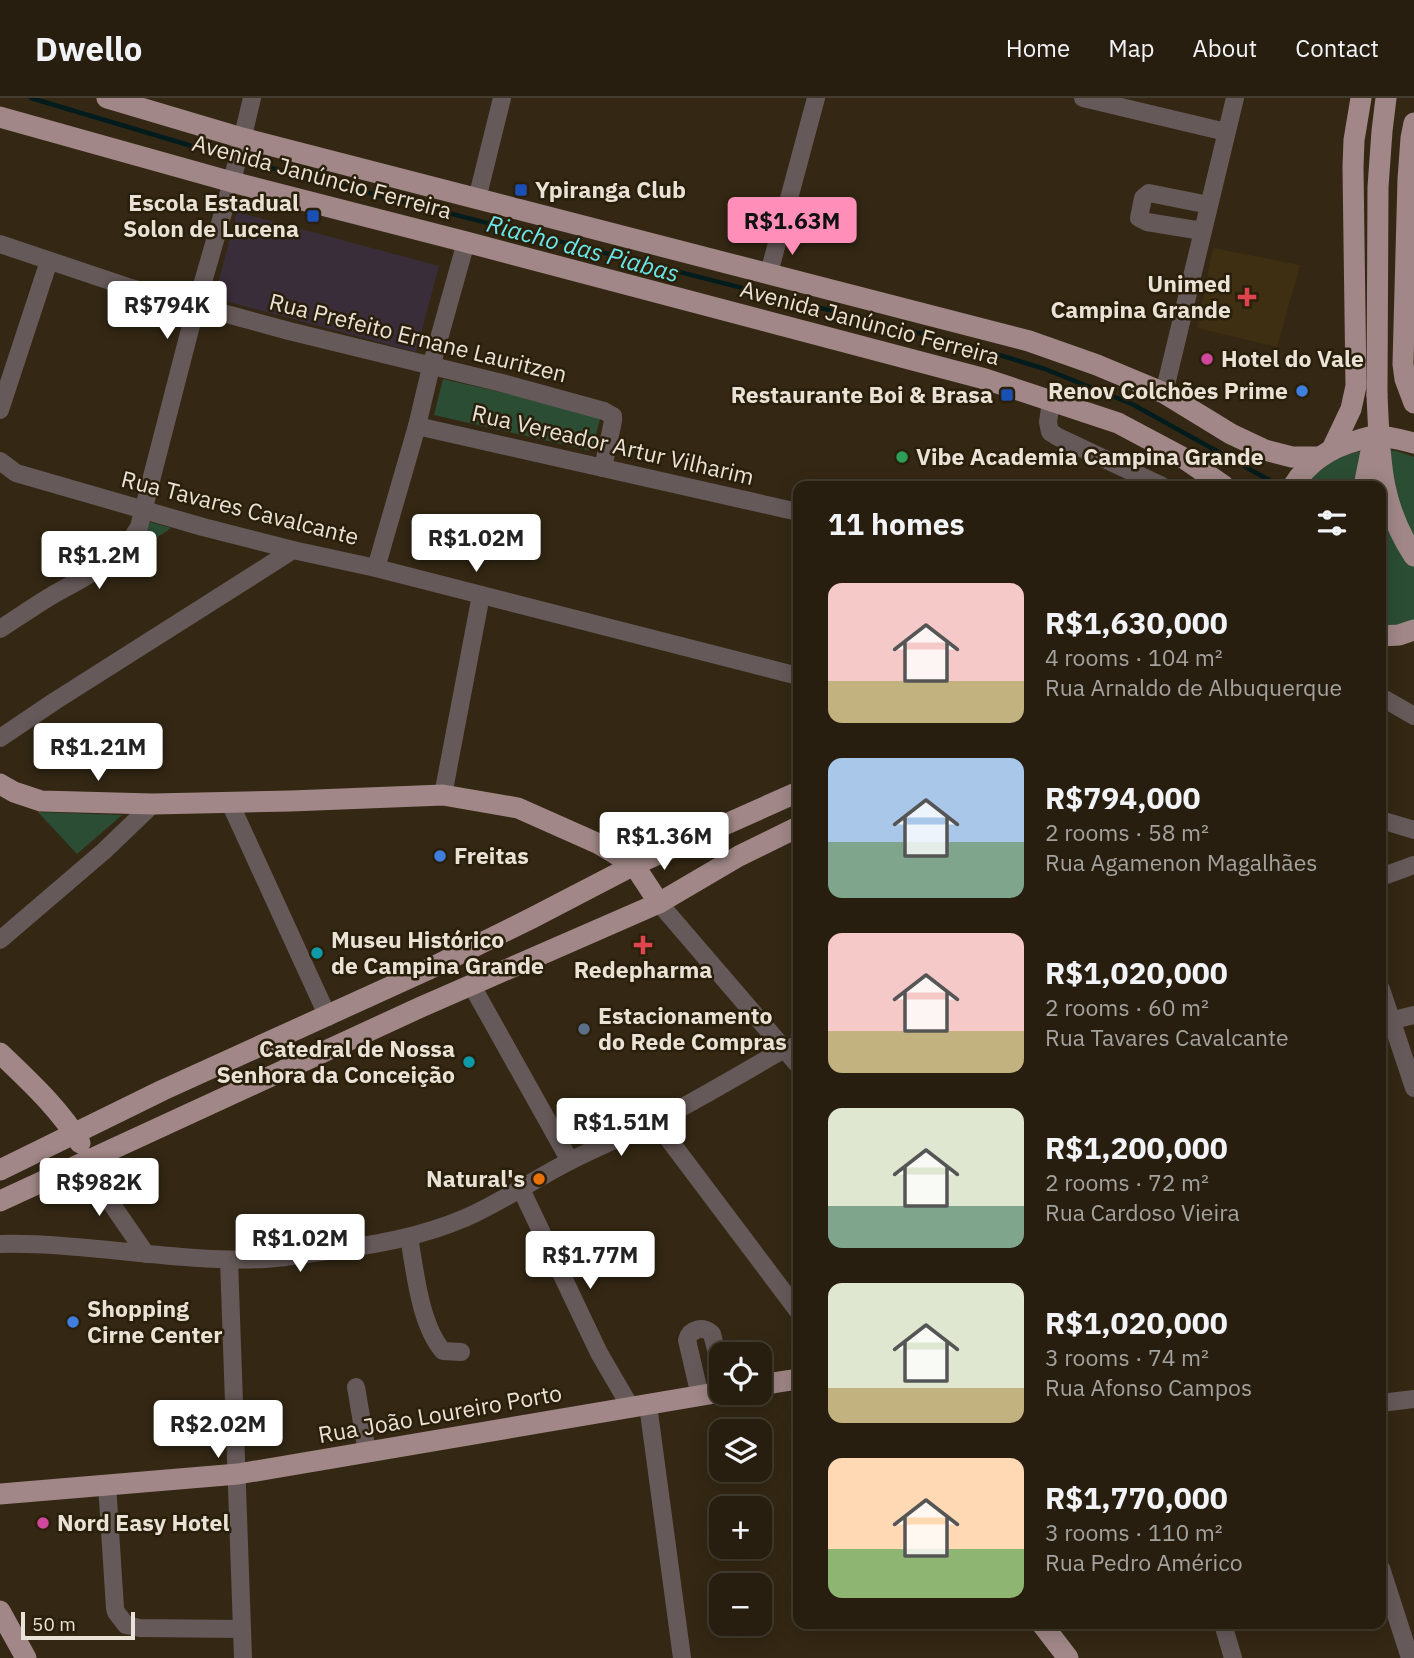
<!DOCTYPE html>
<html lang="en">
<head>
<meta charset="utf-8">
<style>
  body { margin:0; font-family:"IBM Plex Sans",sans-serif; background:#332b1d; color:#f1f3f6; height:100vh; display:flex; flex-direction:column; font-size:26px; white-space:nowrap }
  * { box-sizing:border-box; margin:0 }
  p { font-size:23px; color:#a4a29e }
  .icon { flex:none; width:38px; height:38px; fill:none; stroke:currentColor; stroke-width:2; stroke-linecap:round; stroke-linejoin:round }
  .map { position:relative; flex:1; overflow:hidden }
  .drawer { position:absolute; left:793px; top:383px; width:593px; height:1148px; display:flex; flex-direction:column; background:#271e0f; border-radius:14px; box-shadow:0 4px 18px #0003,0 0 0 2px #433c2f }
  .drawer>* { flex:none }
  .tools { position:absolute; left:709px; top:1244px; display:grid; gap:14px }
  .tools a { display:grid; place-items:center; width:63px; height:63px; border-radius:14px; background:#271e0f; box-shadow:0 4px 18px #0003,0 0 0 2px #433c2f; font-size:35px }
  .scale { position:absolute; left:21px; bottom:18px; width:114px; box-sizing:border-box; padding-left:7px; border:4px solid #eae2d6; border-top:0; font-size:19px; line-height:24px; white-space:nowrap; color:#eae2d6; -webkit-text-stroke:5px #2a1f0a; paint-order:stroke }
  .price { position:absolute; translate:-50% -60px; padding:0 16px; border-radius:7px; background:#fff; color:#222; font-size:23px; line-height:46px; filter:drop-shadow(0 2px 4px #0008) }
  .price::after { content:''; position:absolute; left:50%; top:42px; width:21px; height:16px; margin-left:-10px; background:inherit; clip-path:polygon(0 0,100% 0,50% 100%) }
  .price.selected { background:#ff8eb9; color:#111 }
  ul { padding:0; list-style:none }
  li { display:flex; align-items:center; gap:21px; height:175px; padding:0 35px }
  li span { display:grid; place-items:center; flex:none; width:196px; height:140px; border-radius:14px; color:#555 }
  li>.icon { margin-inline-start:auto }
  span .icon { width:84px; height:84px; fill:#fffc; stroke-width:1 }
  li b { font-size:30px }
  h2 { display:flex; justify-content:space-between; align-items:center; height:84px; padding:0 35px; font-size:30px }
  header { display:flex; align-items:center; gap:42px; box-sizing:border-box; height:98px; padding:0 35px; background:#271e0f; border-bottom:2px solid #433c2f }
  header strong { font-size:33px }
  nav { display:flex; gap:38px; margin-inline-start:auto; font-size:24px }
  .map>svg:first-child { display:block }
</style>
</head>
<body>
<header>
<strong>Dwello</strong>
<nav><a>Home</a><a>Map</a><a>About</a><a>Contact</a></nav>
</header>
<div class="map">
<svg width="1414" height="1560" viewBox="0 0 1414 1560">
  <rect width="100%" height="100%" fill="#342814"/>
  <polygon fill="#3a2d3a" points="237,114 439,168 416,254 214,200"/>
  <polygon fill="#3e2f13" points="1213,150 1300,167 1277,249 1197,230"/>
  <g fill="#2b4d34">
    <polygon points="443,281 601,317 592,353 434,317"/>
    <path d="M 1379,351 L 1397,353 L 1414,359 L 1414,524 L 1381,532 L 1381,388 L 1303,388 C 1330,363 1341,354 1379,351 Z"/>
    <polygon points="150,424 171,430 135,454"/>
    <polygon points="38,714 122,717 77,756"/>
  </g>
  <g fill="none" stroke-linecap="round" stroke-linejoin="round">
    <g stroke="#021c1d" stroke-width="4.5">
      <polyline points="31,0 232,60"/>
      <polyline points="240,62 970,248 1045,271 1132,306 1280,388"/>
    </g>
    <g stroke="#665959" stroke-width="18">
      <polyline points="1083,0 1226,34"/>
      <polyline points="477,101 502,0"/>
      <polyline points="1202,133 1147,124 1139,120 1143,100 1149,95 1209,107"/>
      <polyline points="0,146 131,190 289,233 502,285 604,313 613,318 613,323 603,370"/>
      <polyline points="769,175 816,0"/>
      <polyline points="1164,295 1235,0"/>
      <polyline points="1051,303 1048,324 1050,334 1058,339 1162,388"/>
      <polyline points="0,312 49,163"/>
      <polyline points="417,328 798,414"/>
      <polyline points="0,363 16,375 203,429 293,452 376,470 798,578"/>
      <polyline points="376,470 417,328 431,269 466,144"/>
      <path d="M 0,531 C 17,520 33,509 51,498 C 87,477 117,467 139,429 L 196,208 L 232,84 L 252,0"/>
      <polyline points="1381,599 1414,618"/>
      <polyline points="0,640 55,603 293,452"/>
      <polyline points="443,697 481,497"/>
      <polyline points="230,705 328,919"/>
      <polyline points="1381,722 1414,732"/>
      <polyline points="1381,779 1414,767"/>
      <polyline points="659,805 798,967"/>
      <polyline points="0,842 104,753 153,706"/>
      <polyline points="471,886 570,1063"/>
      <polyline points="1381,891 1414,990"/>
      <polyline points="1381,925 1414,917"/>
      <polyline points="655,1023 798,1213"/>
      <polyline points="89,1062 113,1108 146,1156"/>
      <polyline points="521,1091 599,1255 631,1310"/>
      <path d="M 409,1139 C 415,1173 420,1227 443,1253 L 461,1254"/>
      <path d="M 0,1146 C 88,1144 175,1165 264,1161 C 285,1160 306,1156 327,1153 C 375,1147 420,1139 465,1120 C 502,1104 536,1080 572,1062 C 599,1048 627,1037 654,1024 C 698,1002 740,976 783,952 L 798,947"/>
      <polyline points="229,1162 243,1560"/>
      <polyline points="356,1289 367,1354"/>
      <path d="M 700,1298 L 687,1242 C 690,1231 704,1227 712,1236 L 721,1271"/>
      <polyline points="1381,1305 1414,1301"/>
      <polyline points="648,1307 682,1560"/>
      <polyline points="107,1386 115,1510 116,1514 126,1527 140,1530 242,1531"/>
      <polyline points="1381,1470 1410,1560"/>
      <polyline points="1223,1526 1233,1560"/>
    </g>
    <g stroke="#a18787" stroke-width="21">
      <polyline points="107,0 242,40 1029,243 1097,267 1164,295 1231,336 1265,352 1292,359 1320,359"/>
      <polyline points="0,19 232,84 466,144 985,281 1118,325 1182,359 1224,388"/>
      <polyline points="1414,25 1411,40 1408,81 1403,266 1405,281 1414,305"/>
      <polyline points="1377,297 1378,89 1382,33 1386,0"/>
      <polyline points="1332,351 1351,311 1356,288 1353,69 1354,42 1361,0"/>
      <path d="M 1293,388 C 1308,364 1331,349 1359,342 C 1365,340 1370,338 1376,338 C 1388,338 1402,342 1414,345"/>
      <polyline points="1381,538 1399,537 1414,532"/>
      <polyline points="0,686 14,694 41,703 153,706 291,703 443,697 518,710 599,746 634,767 659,805"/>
      <path d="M 0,955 C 28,982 60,1011 80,1045"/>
      <polyline points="0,1072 163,992 427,872 532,820 634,767 798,694"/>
      <polyline points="0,1103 421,909 659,805 739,758 798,729"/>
      <polyline points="760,1287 798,1281"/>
      <polyline points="0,1396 238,1376 721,1294"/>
      <polyline points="0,1513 26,1560"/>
      <polyline points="1042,1526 1068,1560"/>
    </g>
    <g stroke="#a18787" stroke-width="21">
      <path d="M 1377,297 C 1380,358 1379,405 1414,458"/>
      <polyline points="1364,388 1372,348"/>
    </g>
  </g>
  <g fill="#1a4fb4" stroke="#2a1f0a" stroke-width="2.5">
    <rect x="514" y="85" width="14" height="14" rx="3.5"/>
    <rect x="306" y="111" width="14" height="14" rx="3.5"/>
    <rect x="1000" y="290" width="14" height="14" rx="3.5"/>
  </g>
  <g fill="#e0444e" stroke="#2a1f0a" stroke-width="2.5">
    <path d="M1243.5 188.5h7v7h7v7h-7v7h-7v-7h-7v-7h7z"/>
    <path d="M639.5 836.5h7v7h7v7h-7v7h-7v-7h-7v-7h7z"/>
  </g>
  <g fill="#d1479c" stroke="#2a1f0a" stroke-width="2.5">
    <circle cx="1207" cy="261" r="7"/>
    <circle cx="43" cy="1425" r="7"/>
  </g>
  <g fill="#3f7fe0" stroke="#2a1f0a" stroke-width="2.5">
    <circle cx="1302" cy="293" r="7"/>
    <circle cx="440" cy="758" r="7"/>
    <circle cx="73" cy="1224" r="7"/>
  </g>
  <circle fill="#2e9e5b" stroke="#2a1f0a" stroke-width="2.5" cx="902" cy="359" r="7"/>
  <g fill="#0f9aa8" stroke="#2a1f0a" stroke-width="2.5">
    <circle cx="317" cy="855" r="7"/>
    <circle cx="469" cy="964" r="7"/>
  </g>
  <circle fill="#5c6f8a" stroke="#2a1f0a" stroke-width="2.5" cx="584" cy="931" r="7"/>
  <circle fill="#e8710a" stroke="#2a1f0a" stroke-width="2.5" cx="539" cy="1081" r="7"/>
  <g text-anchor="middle" stroke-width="5" stroke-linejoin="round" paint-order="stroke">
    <g font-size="23" fill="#eae2d6" stroke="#2a1f0a">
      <text transform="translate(322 79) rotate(15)" y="8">Avenida Janúncio Ferreira</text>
      <text transform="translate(870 225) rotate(15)" y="8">Avenida Janúncio Ferreira</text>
      <text transform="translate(418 240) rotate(14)" y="8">Rua Prefeito Ernane Lauritzen</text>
      <text transform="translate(613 347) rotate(13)" y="8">Rua Vereador Artur Vilharim</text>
      <text transform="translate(240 410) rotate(14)" y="8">Rua Tavares Cavalcante</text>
      <text transform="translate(440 1316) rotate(-10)" y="8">Rua João Loureiro Porto</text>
    </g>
    <g font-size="23" font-weight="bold" fill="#eae2d6" stroke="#2a1f0a" text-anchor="start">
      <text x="535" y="100">Ypiranga Club</text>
      <text x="299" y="113" text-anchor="end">Escola Estadual<tspan x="299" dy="26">Solon de Lucena</tspan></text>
      <text x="1231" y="194" text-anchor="end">Unimed<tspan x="1231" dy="26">Campina Grande</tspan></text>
      <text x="1221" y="269">Hotel do Vale</text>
      <text x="1288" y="301" text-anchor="end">Renov Colchões Prime</text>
      <text x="993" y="305" text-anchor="end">Restaurante Boi &amp; Brasa</text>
      <text x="916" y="367">Vibe Academia Campina Grande</text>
      <text x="454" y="766">Freitas</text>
      <text x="331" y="850">Museu Histórico<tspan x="331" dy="26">de Campina Grande</tspan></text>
      <text x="643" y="880" text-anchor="middle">Redepharma</text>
      <text x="598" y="926">Estacionamento<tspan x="598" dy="26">do Rede Compras</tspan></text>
      <text x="455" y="959" text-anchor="end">Catedral de Nossa<tspan x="455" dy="26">Senhora da Conceição</tspan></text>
      <text x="525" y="1089" text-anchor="end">Natural's</text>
      <text x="87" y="1219">Shopping<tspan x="87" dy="26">Cirne Center</tspan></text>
      <text x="57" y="1433">Nord Easy Hotel</text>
    </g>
    <g font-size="24" font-style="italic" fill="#6ae7eb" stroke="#2a1f0a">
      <text transform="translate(583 151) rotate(15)" y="8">Riacho das Piabas</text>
    </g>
  </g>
</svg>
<div class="tools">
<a><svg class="icon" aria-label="locate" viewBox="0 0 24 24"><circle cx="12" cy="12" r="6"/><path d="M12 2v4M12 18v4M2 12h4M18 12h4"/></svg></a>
<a><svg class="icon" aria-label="layers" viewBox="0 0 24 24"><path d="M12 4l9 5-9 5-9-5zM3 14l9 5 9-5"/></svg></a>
<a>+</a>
<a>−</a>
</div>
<div class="scale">50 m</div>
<b class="price selected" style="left:792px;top:159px">R$1.63M</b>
<b class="price" style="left:167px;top:243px">R$794K</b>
<b class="price" style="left:476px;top:476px">R$1.02M</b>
<b class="price" style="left:99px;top:493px">R$1.2M</b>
<b class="price" style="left:98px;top:685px">R$1.21M</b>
<b class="price" style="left:664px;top:774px">R$1.36M</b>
<b class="price" style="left:621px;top:1060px">R$1.51M</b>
<b class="price" style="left:99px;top:1120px">R$982K</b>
<b class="price" style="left:300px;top:1176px">R$1.02M</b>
<b class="price" style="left:590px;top:1193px">R$1.77M</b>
<b class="price" style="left:218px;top:1362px">R$2.02M</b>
<section class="drawer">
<h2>11 homes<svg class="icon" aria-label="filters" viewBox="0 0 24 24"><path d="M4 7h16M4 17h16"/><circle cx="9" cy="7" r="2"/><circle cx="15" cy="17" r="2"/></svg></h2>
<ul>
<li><span style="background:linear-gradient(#f6c9c9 70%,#c2b280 0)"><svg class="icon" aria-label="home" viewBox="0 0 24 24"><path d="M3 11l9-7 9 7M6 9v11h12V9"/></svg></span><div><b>R$1,630,000</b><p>4 rooms · 104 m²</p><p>Rua Arnaldo de Albuquerque</p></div></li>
<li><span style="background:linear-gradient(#a9c7e8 60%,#7fa58c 0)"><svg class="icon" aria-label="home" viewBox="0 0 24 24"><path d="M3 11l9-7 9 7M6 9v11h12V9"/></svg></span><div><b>R$794,000</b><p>2 rooms · 58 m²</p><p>Rua Agamenon Magalhães</p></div></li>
<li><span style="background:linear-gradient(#f6c9c9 70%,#c2b280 0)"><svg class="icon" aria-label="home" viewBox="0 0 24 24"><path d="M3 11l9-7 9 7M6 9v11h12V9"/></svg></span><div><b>R$1,020,000</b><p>2 rooms · 60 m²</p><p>Rua Tavares Cavalcante</p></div></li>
<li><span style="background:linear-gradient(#dfe7d0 70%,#7fa58c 0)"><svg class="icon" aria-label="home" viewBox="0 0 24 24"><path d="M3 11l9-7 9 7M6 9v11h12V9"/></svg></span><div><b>R$1,200,000</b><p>2 rooms · 72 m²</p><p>Rua Cardoso Vieira</p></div></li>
<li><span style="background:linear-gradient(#dfe7d0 75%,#c2b280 0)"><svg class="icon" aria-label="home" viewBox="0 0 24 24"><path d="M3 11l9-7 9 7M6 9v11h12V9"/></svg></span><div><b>R$1,020,000</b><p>3 rooms · 74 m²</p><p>Rua Afonso Campos</p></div></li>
<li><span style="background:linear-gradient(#ffd9b3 65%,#8fb573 0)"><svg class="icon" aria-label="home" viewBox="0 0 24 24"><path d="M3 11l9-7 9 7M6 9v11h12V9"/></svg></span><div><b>R$1,770,000</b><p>3 rooms · 110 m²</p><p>Rua Pedro Américo</p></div></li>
</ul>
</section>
</div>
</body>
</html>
